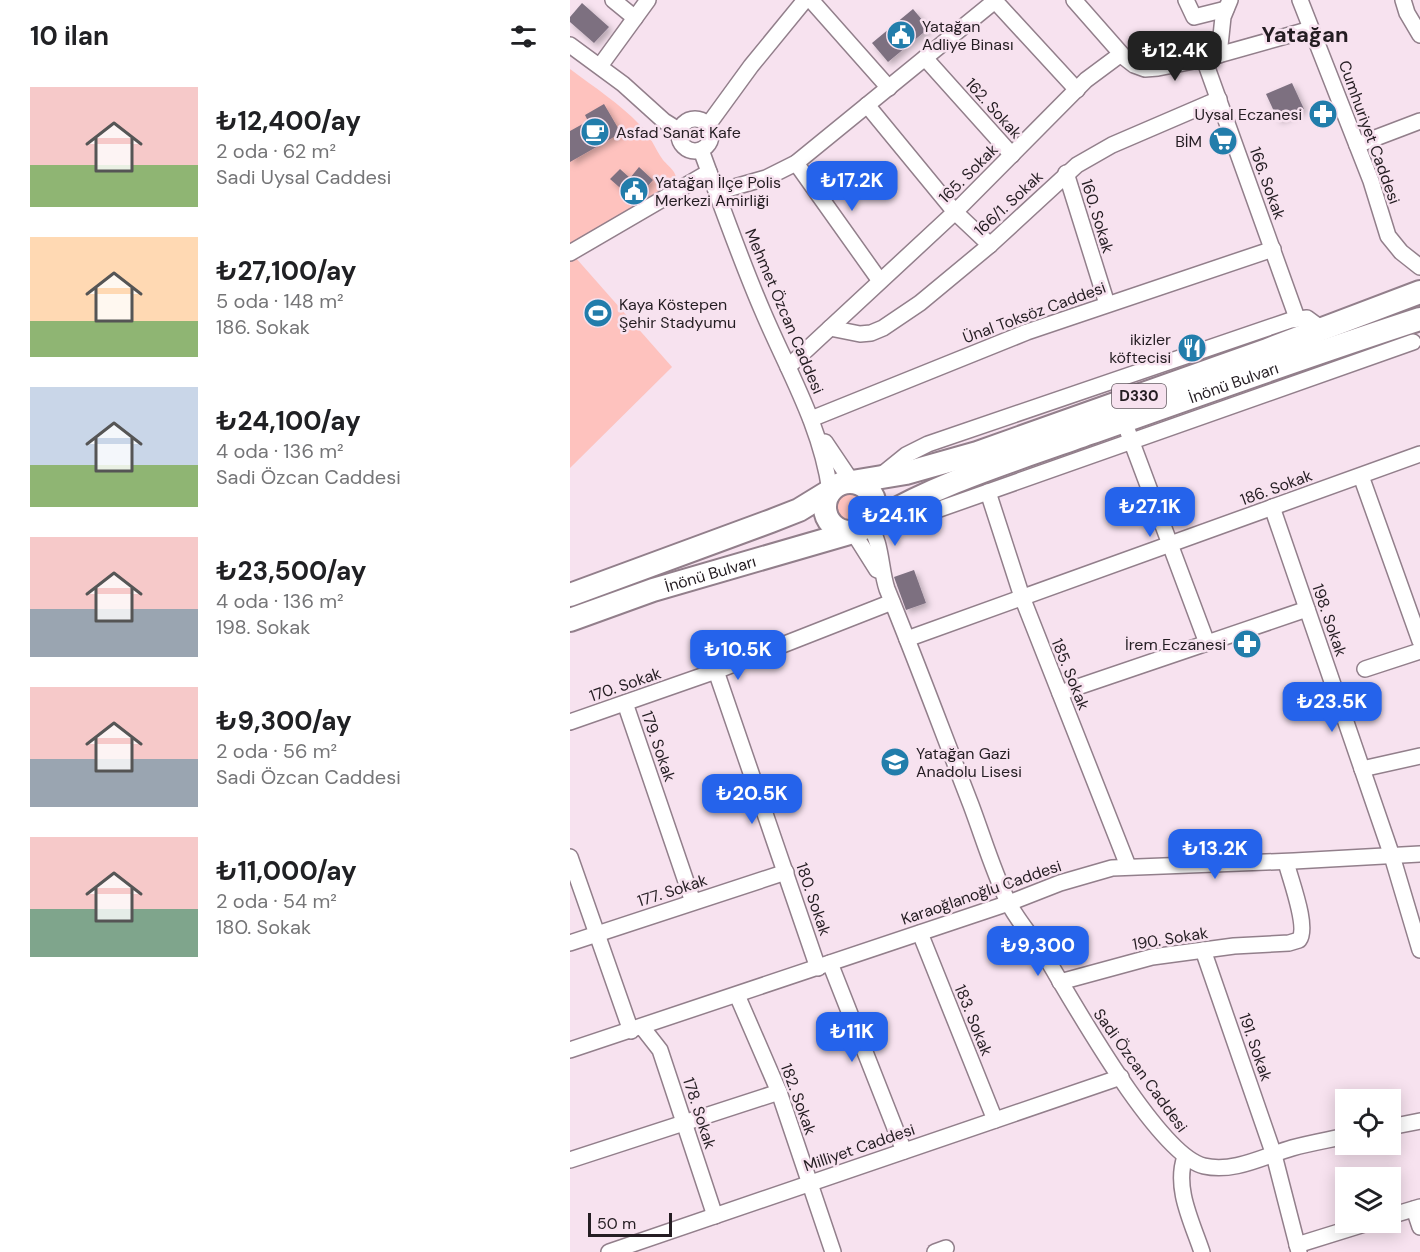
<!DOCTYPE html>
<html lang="tr">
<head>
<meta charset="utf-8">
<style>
  body { margin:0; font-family:"DM Sans",sans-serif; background:#f6f6f6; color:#202124; height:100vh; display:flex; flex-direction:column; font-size:22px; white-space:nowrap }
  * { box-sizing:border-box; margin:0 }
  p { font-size:20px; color:#757577 }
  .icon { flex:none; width:33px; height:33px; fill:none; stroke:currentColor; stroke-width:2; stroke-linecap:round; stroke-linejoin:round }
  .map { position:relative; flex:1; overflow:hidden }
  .drawer { display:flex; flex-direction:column; background:#fff; width:570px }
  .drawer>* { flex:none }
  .controls { position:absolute; left:765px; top:1089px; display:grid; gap:12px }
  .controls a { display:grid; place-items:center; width:66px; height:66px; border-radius:0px; background:#fff; box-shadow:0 3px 15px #0003; font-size:30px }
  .scale { position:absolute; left:18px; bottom:15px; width:84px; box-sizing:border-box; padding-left:6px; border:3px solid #241d22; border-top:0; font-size:16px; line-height:21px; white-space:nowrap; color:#241d22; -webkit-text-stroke:4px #f7e2ef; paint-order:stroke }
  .price { position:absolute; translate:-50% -51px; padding:0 14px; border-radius:12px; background:#2563eb; color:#fff; font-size:20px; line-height:39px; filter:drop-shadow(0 2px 3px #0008) }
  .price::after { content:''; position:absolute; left:50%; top:36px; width:18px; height:14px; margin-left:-9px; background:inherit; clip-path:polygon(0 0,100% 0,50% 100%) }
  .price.on { background:#222; color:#fff }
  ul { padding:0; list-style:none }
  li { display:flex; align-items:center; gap:18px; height:150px; padding:0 30px }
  li span { display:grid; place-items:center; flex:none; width:168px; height:120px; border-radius:0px; color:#555 }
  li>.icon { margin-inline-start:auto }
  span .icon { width:72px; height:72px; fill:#fffc; stroke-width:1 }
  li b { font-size:26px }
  h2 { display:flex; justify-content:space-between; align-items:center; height:72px; padding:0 30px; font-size:26px }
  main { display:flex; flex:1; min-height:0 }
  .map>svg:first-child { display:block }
</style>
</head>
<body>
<main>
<section class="drawer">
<h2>10 ilan<svg class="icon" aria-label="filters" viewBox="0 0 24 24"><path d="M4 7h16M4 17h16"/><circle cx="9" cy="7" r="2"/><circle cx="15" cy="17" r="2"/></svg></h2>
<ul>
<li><span style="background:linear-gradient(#f6c9c9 65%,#8fb573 0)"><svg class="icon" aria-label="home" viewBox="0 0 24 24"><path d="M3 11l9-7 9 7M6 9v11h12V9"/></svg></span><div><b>₺12,400/ay</b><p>2 oda · 62 m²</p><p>Sadi Uysal Caddesi</p></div></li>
<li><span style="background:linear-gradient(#ffd9b3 70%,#8fb573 0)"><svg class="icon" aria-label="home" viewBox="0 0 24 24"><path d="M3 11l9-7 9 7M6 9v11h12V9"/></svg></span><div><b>₺27,100/ay</b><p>5 oda · 148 m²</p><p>186. Sokak</p></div></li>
<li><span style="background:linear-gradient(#c9d6e8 65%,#8fb573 0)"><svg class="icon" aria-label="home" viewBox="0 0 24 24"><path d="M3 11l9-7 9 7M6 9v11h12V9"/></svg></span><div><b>₺24,100/ay</b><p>4 oda · 136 m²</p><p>Sadi Özcan Caddesi</p></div></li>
<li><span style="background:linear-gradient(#f6c9c9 60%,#9aa5b1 0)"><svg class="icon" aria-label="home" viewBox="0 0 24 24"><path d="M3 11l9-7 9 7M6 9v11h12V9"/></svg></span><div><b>₺23,500/ay</b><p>4 oda · 136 m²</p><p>198. Sokak</p></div></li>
<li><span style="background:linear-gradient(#f6c9c9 60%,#9aa5b1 0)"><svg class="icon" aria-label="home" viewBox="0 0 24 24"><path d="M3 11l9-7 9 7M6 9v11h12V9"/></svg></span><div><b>₺9,300/ay</b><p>2 oda · 56 m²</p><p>Sadi Özcan Caddesi</p></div></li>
<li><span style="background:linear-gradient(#f6c9c9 60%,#7fa58c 0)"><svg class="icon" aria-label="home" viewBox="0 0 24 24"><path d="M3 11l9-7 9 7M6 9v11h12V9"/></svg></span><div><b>₺11,000/ay</b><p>2 oda · 54 m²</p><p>180. Sokak</p></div></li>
</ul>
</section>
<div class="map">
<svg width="850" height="1252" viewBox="0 0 850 1252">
  <defs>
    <filter id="shadow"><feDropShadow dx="3.5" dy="3.5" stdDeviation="3" flood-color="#0004"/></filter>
  </defs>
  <rect width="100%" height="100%" fill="#f7e2ef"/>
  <g fill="#fec2be">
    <path d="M 0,69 C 24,87 50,104 70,125 C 81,136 85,149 93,160 C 100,168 108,172 106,184 L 0,245 Z"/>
    <polygon points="5,257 102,367 0,468 0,260"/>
    <circle cx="280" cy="507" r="15"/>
  </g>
  <g fill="#7d7080" filter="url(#shadow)">
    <polygon points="12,3 39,27 24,43 0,22 0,17"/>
    <polygon points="343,9 359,28 318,62 302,43"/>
    <polygon points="722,83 734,109 708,120 696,94"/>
    <polygon points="34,104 51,133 0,162 0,131 18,121 15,115"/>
    <polygon points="69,167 83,180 65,201 40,179 50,169 60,178"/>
    <polygon points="344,570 356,603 336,610 324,577"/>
  </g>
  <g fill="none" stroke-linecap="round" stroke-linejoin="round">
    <g stroke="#927f8b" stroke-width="18">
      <g id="minor">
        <polyline points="43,0 65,18"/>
        <polyline points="241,0 319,88"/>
        <polyline points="504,0 555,58 564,65 575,69 588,68 634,59 741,29"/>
        <polyline points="616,0 624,17 656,9"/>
        <polyline points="730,0 801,181 818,236 831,252 850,267"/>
        <polyline points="833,0 837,13 850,35"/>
        <polyline points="425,1 507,90"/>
        <polyline points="0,45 53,84 94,121 110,131"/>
        <polyline points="649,55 653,17 660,0"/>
        <polyline points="355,58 442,155"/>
        <polyline points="634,59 727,318"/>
        <polyline points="30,66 78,0"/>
        <polyline points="297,105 385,212 420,245"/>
        <circle cx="125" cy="135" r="16"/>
        <polyline points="138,125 181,66 235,0"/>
        <polyline points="787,145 850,121"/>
        <path d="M 131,150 C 151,204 170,259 193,312 C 218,371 251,426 260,491"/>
        <polyline points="226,163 310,281"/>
        <polyline points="496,173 537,304"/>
        <polyline points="147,192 196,178 226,163 426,0"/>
        <polyline points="0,253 139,172"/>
        <polyline points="260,328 290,334 301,333 313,328 350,303 420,245 507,165 542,145 649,99"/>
        <polyline points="218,367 385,212 516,80 551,54"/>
        <polyline points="241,419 457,332 703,249"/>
        <polyline points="558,432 637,643"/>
        <polyline points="255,442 282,482"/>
        <polyline points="310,476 336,455 358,444 721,320 737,318 752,329"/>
        <polyline points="791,476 850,641"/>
        <polyline points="418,492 452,597 558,866"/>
        <polyline points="702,507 822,856 850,950"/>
        <polyline points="310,517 332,519 364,511 843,342"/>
        <path d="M 298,525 C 312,540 310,569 317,589 C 346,660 373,733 401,805 C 413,837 423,871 438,902 C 448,922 465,940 477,959 C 503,1002 588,1155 634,1166 C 664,1173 694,1156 722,1148 C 740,1143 758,1140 776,1136"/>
        <polyline points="283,532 307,570"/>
        <polyline points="337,639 850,454"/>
        <polyline points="795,669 850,651"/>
        <polyline points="146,671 248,968"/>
        <polyline points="490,693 737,609"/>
        <polyline points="55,703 123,902"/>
        <polyline points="0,722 146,671 322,602"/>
        <polyline points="792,769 850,756"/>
        <polyline points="0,857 61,1031"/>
        <polyline points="350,933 425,1120"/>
        <polyline points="0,943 216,872"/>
        <polyline points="633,950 704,1155 729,1252"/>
        <polyline points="260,963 334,1151"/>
        <path d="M 490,982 L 582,957 L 664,946 L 719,943 L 729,940 C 739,927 720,879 716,862"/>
        <polyline points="167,995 209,1092 263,1252"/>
        <polyline points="72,1027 90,1050 145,1216"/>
        <polyline points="0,1050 439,903 490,883 542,868 724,861 850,854"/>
        <polyline points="820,1127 850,1121"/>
        <path d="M 615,1157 C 604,1188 622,1222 632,1252"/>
        <polyline points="0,1160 209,1092"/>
        <polyline points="844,1209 850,1227"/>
        <polyline points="820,1216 850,1207"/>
        <polyline points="727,1245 801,1222"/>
        <polyline points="39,1252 551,1077"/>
        <polyline points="365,1252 376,1248"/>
      </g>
    </g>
    <g stroke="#927f8b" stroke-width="26">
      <g id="highway">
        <circle cx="280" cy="507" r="25"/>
        <polyline points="282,482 336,473 407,453 697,350 850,292"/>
        <path id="s1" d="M 298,525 C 366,483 445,460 520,433 C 630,394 739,355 850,319"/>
        <polyline points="0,595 201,521 229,510 260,491"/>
        <path id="s2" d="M 0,620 L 83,590 L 283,532"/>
      </g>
    </g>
    <use href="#minor" stroke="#fff" stroke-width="15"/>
    <use href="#highway" stroke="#fff" stroke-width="22"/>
  </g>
  <defs>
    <g id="civic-disc" transform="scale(1.5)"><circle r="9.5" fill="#227dab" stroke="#f7e2ef"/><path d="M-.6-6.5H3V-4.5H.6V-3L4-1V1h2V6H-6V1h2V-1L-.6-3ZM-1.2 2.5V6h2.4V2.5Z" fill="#fff"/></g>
    <g id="pharmacy-disc" transform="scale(1.5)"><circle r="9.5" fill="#227dab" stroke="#f7e2ef"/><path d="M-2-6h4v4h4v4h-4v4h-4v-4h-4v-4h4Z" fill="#fff"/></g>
    <g id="cafe-disc" transform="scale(1.5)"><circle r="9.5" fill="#227dab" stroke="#f7e2ef"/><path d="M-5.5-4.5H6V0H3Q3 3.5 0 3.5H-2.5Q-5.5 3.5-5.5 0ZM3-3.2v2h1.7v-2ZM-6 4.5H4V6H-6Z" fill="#fff"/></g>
    <g id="supermarket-disc" transform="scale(1.5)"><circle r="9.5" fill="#227dab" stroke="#f7e2ef"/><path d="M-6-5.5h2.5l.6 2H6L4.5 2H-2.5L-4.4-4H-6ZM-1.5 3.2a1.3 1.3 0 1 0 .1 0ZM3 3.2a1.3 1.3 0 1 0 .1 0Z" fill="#fff"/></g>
    <g id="stadium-disc" transform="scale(1.5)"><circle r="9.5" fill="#227dab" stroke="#f7e2ef"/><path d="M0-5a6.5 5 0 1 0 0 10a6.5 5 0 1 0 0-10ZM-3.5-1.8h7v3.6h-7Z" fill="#fff"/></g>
    <g id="restaurant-disc" transform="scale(1.5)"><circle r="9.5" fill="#227dab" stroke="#f7e2ef"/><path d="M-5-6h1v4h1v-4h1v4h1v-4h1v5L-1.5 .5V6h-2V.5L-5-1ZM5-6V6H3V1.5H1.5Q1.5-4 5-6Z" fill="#fff"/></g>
    <g id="school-disc" transform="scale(1.5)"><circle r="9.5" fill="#227dab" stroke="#f7e2ef"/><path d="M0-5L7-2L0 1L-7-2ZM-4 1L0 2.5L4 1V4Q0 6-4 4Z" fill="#fff"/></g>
  </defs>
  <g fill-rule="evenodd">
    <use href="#civic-disc" x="331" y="35"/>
    <use href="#pharmacy-disc" x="753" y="114"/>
    <use href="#cafe-disc" x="25" y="132"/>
    <use href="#supermarket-disc" x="653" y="141"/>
    <use href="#civic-disc" x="64" y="191"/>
    <use href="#stadium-disc" x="28" y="313"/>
    <use href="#restaurant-disc" x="622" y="348"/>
    <use href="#pharmacy-disc" x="677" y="644"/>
    <use href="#school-disc" x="325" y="762"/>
  </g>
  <g text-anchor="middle" stroke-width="5" stroke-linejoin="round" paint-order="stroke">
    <rect fill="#f7e2ef" stroke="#635860" stroke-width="1.5" x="542" y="384" width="54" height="24" rx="4.5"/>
    <g font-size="15" font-weight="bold" fill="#241d22">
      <text x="569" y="401">D330</text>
    </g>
    <g font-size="16" fill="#241d22" stroke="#f7e2ef" text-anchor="start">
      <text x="352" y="32">Yatağan<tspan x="352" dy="18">Adliye Binası</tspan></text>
      <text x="732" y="120" text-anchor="end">Uysal Eczanesi</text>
      <text x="46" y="138">Asfad Sanat Kafe</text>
      <text x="632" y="147" text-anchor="end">BİM</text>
      <text x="85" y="188">Yatağan İlçe Polis<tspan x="85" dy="18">Merkezi Amirliği</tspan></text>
      <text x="49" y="310">Kaya Köstepen<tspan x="49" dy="18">Şehir Stadyumu</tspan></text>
      <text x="601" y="345" text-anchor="end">ikizler<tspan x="601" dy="18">köftecisi</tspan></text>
      <text x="656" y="650" text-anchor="end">İrem Eczanesi</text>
      <text x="346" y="759">Yatağan Gazi<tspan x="346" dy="18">Anadolu Lisesi</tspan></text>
    </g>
    <g font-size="16" fill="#241d22" stroke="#f7e2ef">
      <text transform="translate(424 108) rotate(48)" y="6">162. Sokak</text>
      <text transform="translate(800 132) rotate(70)" y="6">Cumhuriyet Caddesi</text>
      <text transform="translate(398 173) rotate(-45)" y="6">165. Sokak</text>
      <text transform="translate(698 183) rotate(70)" y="6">166. Sokak</text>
      <text transform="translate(438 203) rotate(-43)" y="6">166/1. Sokak</text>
      <text transform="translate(528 216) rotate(73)" y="6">160. Sokak</text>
      <text transform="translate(215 311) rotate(67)" y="6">Mehmet Özcan Caddesi</text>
      <text transform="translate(464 312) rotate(-20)" y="6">Ünal Toksöz Caddesi</text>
      <text dy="6" stroke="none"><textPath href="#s1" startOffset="393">İnönü Bulvarı</textPath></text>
      <text transform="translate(706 487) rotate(-20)" y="6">186. Sokak</text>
      <text dy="6" stroke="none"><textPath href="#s2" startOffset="148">İnönü Bulvarı</textPath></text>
      <text transform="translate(760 620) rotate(71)" y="6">198. Sokak</text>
      <text transform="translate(501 674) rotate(68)" y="6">185. Sokak</text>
      <text transform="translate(55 684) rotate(-19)" y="6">170. Sokak</text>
      <text transform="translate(89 746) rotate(71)" y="6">179. Sokak</text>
      <text transform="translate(102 890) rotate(-18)" y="6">177. Sokak</text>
      <text transform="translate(411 892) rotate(-19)" y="6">Karaoğlanoğlu Caddesi</text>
      <text transform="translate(244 899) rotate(71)" y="6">180. Sokak</text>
      <text transform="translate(600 938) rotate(-9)" y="6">190. Sokak</text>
      <text transform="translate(404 1020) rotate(68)" y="6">183. Sokak</text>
      <text transform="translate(686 1047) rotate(71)" y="6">191. Sokak</text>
      <text transform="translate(571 1070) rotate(54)" y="6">Sadi Özcan Caddesi</text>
      <text transform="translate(229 1099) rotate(70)" y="6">182. Sokak</text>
      <text transform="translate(130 1113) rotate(72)" y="6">178. Sokak</text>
      <text transform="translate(289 1147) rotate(-19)" y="6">Milliyet Caddesi</text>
    </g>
    <g font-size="22" font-weight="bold" fill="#241d22" stroke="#f7e2ef">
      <text x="735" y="42">Yatağan</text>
    </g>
  </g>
</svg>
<div class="controls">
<a><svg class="icon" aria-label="locate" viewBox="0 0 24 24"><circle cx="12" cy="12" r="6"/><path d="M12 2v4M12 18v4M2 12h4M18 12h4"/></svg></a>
<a><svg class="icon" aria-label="layers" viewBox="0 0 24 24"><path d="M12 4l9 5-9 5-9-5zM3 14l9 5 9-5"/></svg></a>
</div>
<div class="scale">50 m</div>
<b class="price on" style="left:605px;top:82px">₺12.4K</b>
<b class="price" style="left:282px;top:212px">₺17.2K</b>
<b class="price" style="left:580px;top:538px">₺27.1K</b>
<b class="price" style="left:325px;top:547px">₺24.1K</b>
<b class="price" style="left:168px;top:681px">₺10.5K</b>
<b class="price" style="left:762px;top:733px">₺23.5K</b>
<b class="price" style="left:182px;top:825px">₺20.5K</b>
<b class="price" style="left:645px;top:880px">₺13.2K</b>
<b class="price" style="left:468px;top:977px">₺9,300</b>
<b class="price" style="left:282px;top:1063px">₺11K</b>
</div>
</main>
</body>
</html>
